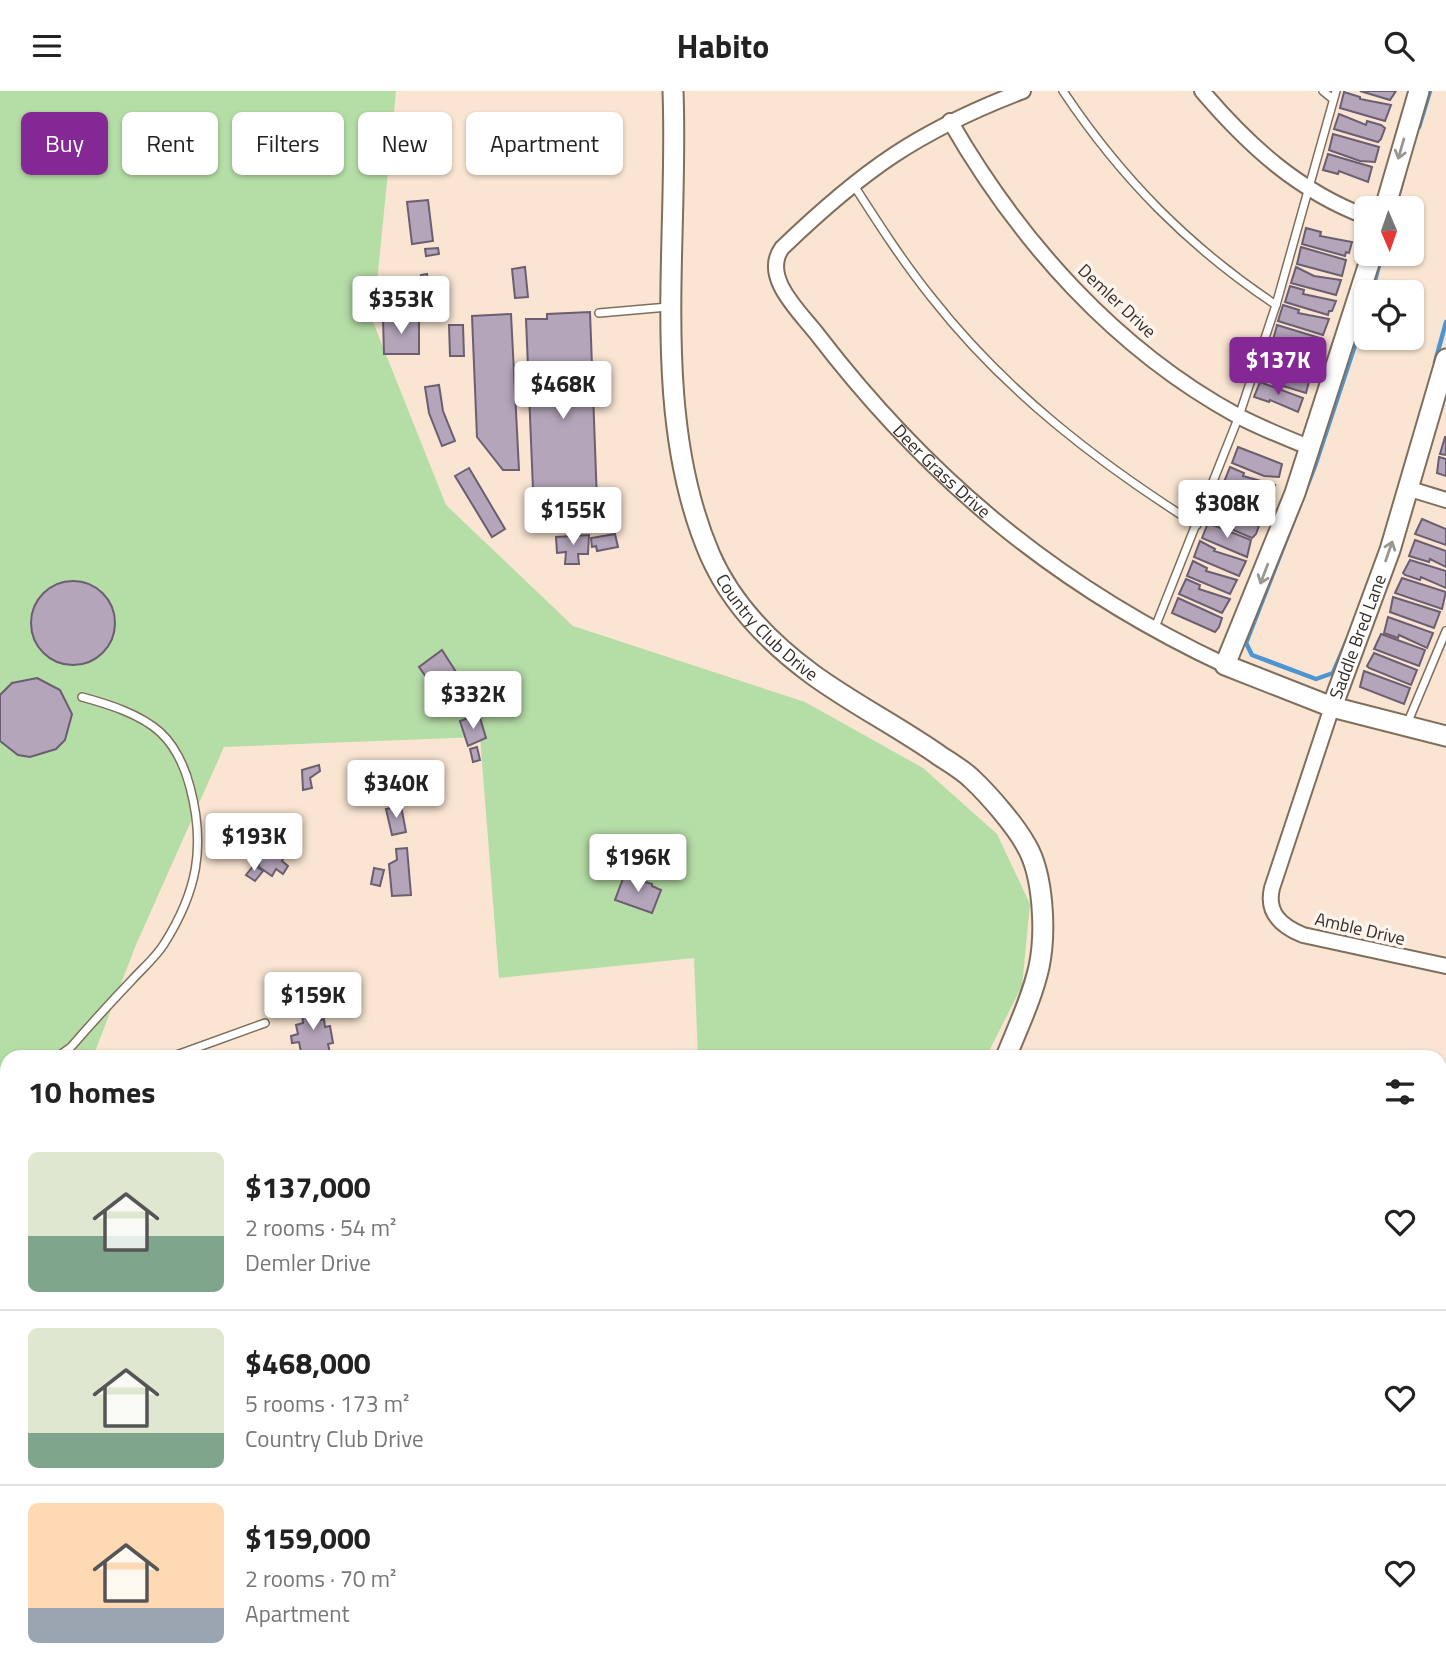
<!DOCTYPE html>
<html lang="en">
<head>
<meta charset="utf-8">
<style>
  body { margin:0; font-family:"Titillium Web",sans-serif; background:#f2f2f2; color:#222; height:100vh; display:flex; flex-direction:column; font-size:26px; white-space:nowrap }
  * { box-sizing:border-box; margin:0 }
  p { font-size:23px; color:#767676 }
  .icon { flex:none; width:38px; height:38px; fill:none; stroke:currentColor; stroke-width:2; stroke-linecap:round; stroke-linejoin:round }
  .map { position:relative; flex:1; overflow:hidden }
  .sheet { position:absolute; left:0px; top:959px; width:1447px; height:625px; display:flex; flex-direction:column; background:#fff; border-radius:21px 21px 0 0; box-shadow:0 2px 5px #0004 }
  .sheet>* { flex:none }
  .guide { position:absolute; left:21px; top:21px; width:700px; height:63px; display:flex; gap:14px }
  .needle { width:46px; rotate:178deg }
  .fabs { position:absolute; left:1354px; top:105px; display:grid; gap:14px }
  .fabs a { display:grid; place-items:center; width:70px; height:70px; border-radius:10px; background:#fff; box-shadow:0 2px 5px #0004; font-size:35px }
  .price { position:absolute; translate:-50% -60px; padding:0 16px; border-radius:7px; background:#fff; color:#222; font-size:23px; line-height:46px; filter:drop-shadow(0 2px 4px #0008) }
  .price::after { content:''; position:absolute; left:50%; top:42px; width:21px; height:16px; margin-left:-10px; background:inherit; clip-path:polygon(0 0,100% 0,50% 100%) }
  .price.on { background:#832894; color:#fff }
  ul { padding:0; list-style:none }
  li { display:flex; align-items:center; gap:21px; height:175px; padding:0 28px }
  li+li { border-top:2px solid #e0e0e0 }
  li span { display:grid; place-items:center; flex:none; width:196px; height:140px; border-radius:10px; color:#555 }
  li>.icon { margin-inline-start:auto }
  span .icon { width:84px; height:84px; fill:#fffc; stroke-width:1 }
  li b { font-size:30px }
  h2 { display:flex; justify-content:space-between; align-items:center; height:84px; padding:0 28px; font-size:30px }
  .chip { padding:0 24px; border-radius:10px; background:#fff; box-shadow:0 2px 5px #0004; font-size:24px; line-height:63px }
  .chip.on { background:#832894; color:#fff }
  header { display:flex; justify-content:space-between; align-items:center; height:91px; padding:0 28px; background:#fff; font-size:32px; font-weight:700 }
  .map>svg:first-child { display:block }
</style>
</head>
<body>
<header><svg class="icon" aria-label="menu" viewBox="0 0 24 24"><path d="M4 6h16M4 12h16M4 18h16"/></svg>Habito<svg class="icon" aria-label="search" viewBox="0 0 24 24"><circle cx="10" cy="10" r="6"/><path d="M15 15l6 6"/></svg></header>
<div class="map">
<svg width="1446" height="1583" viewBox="0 0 1446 1583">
  <rect width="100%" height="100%" fill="#f9e5d2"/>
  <polygon fill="#b5dda6" points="0,0 396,0 373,231 446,414 573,535 805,611 923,677 997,743 1030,813 1022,895 986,966 698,966 694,867 499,887 480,646 224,656 135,856 93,966 7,966 7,1089 0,1086"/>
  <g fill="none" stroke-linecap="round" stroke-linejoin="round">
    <g stroke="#4e95d2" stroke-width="4.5">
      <polyline points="1419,36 1430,0"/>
      <polyline points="1395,117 1404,84"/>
      <polyline points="1372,201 1382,163"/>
      <polyline points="1435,271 1446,231"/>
      <polyline points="1347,549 1333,582 1316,588 1252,564 1246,552 1315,375 1367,218"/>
    </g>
  </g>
  <g fill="#b4a5ba" stroke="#6b5e71" stroke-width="2">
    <polygon points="1360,0 1396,0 1390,9"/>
    <polygon points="1344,1 1360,6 1360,8 1391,14 1385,30 1340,17"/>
    <polygon points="1339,23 1366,34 1367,30 1381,34 1385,37 1381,48 1378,51 1334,38"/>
    <polygon points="1333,43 1379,56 1375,71 1360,70 1329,59"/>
    <polygon points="1328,63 1372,76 1368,91 1339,80 1338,83 1323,79"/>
    <polygon points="428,109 433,150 412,153 407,111"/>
    <polygon points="1306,137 1321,141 1320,145 1352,151 1349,162 1346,161 1345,165 1302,153"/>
    <polygon points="1301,156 1346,169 1342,185 1297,173"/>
    <polygon points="438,157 439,163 426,165 425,158"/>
    <polygon points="525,176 528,206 515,207 512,178"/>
    <polygon points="1296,176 1314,185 1341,189 1336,204 1291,192"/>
    <polygon points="427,183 429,196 422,197 421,184"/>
    <polygon points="1290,195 1304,199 1303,203 1336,210 1332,220 1329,220 1328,224 1285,211"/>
    <polygon points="1283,214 1299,219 1298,222 1329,228 1323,244 1278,230"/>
    <polygon points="590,221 598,437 549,439 534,423 526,228 547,228 547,223"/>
    <polygon points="511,223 519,379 503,379 477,346 472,225"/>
    <polygon points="419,226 419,263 384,263 383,227"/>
    <polygon points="449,234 463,234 464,265 450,265"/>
    <polygon points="1277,234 1323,248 1320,261 1318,264 1273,249"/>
    <polygon points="1272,253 1286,258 1285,261 1317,268 1313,280 1310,282 1267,268"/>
    <polygon points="1266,272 1310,287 1306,302 1260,288"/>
    <polygon points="1260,291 1303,307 1298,321 1270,309 1269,311 1254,306"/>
    <polygon points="439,294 443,320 455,350 442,355 429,322 425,296"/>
    <polygon points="1445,346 1446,346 1446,364 1440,363"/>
    <polygon points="1238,356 1282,373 1279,386 1264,385 1232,372"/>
    <polygon points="1439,366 1446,368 1446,385 1437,382"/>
    <polygon points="1230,376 1244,382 1243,385 1275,394 1270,405 1267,408 1224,391"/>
    <polygon points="469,377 505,438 492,446 455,385"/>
    <polygon points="1222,395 1238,401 1237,403 1268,412 1261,428 1216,410"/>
    <polygon points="1216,413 1230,419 1228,423 1260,432 1256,443 1252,447 1210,429"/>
    <polygon points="1422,428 1446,438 1446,454 1415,443"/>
    <polygon points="1208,432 1251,449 1247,466 1202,447"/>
    <polygon points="615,443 618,456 597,460 596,455 592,456 591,447"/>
    <polygon points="589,444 588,463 578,463 579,473 565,473 566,461 557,462 556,446"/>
    <polygon points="1415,449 1446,460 1446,476 1430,468 1429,471 1409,465"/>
    <polygon points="1200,450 1215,458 1214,460 1246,470 1239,485 1194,466"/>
    <polygon points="1410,469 1446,480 1446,497 1421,486 1420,489 1405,484 1403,482"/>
    <polygon points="1193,470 1207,477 1206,480 1237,489 1230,503 1187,485"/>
    <polygon points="1402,487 1446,501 1442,518 1395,502"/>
    <polygon points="1186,488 1200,494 1199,498 1230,508 1222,522 1179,503"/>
    <circle cx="73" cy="532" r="42"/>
    <polygon points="1393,506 1440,521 1434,537 1390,521"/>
    <polygon points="1178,507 1222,527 1219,536 1215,541 1172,522"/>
    <polygon points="1388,526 1433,542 1427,557 1399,544 1398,547 1384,542"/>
    <polygon points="1381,543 1425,559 1419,575 1374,558"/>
    <polygon points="442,559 465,595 457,601 460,604 446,614 419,576"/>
    <polygon points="1374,562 1417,579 1411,594 1369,577 1367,575"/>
    <polygon points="1364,580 1410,597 1404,613 1360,596"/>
    <polygon points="37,587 60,599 72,623 65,649 56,658 30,666 18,664 0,650 0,604 12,592"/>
    <polygon points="468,627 469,630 480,627 486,647 468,655 460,630"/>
    <polygon points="477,656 480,669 473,671 470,658"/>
    <polygon points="319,674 320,680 310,687 312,697 303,699 302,679"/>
    <polygon points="401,715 406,741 392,744 386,718"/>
    <polygon points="245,739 286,763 282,770 288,775 283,783 276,778 272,785 259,776 258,766 236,752"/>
    <polygon points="407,757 411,804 392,805 389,773 397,769 396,758"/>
    <polygon points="254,774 263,780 255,790 246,784"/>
    <polygon points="374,777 384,779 380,795 371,793"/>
    <polygon points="624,785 652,793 652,795 661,799 652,822 615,809"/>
    <polygon points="315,908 321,929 324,928 325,936 330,935 333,952 328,953 330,962 302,966 299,951 292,952 291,945 298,943 296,934 303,932 301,911"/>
    <polygon points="0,1185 6,1212 0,1214"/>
    <polygon points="203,1577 227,1577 227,1583 199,1583 203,1581"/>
    <rect x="279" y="1577" width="30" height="6"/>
  </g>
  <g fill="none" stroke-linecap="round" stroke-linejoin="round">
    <g stroke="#806e5d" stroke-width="10">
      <g id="lane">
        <path d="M 1063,0 C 1121,87 1189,156 1276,214"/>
        <polyline points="1323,0 1333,8"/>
        <path d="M 853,93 C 878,132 903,171 932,207 C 1005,300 1097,371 1197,434"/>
        <polyline points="599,222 668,216"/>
        <polyline points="1154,539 1239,325 1276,214 1336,0"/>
        <polyline points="1407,633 1446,540"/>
        <path d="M 57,966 L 71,956 C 91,933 111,911 132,889 C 143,877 156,866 164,853 C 197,801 206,756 190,696 C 185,677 175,655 160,641 C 140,623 108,613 82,606"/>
        <polyline points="171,966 265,932"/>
        <polyline points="0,1531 7,1531"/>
      </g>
    </g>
    <g stroke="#806e5d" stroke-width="18">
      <g id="street">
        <path id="s1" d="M 1023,0 C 918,40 863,79 782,157 C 761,186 800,221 817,243 C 929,389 1058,496 1225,574"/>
        <path d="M 1202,0 C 1249,55 1298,100 1367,126"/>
        <path d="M 950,30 C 1019,150 1115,258 1238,325 C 1261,337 1286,347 1311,357"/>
        <polyline points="1410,398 1446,409"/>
        <path d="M 1332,616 L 1272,797 C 1266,822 1281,835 1303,844 L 1446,875"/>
        <polyline points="422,1583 503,1577"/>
      </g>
    </g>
    <g stroke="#806e5d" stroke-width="23">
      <g id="secondary">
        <path id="s2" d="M 673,0 C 679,151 649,323 710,464 C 731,512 770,552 812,583 C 853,613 899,636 940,665 C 951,672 963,679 972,688 C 989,704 1015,734 1026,754 C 1044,784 1046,843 1039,876 C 1032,907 1018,936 1006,966"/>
        <polyline points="1385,117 1419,0"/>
        <polyline points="1372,163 1295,402 1225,574 1332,616 1446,645"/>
        <path id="s3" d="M 1332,616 L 1390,459 L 1446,268"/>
        <polyline points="700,1577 701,1583"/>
      </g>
    </g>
    <polyline stroke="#97897c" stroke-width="2.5" stroke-dasharray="5 5" stroke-linecap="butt" points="0,1407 7,1408"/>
    <use href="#lane" stroke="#fff" stroke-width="7"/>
    <use href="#street" stroke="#fff" stroke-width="14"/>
    <use href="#secondary" stroke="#fff" stroke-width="19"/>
  </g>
  <defs><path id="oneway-shaft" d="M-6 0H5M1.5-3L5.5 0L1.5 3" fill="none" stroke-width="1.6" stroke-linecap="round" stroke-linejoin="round" transform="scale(1.75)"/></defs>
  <g stroke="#9a9692">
    <use href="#oneway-shaft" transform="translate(1401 58) rotate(106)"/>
    <use href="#oneway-shaft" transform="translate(1389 460) rotate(-71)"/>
    <use href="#oneway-shaft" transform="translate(1264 483) rotate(111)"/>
  </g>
  <g text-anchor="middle" stroke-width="7" stroke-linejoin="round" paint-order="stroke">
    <g font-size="18" fill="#352d26" stroke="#fdf4ed">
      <text transform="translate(1117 210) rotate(43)" y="6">Demler Drive</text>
      <text dy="6" stroke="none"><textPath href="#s1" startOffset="576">Deer Grass Drive</textPath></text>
      <text dy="6" stroke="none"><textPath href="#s2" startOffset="562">Country Club Drive</textPath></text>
      <text dy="6" stroke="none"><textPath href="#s3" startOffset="75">Saddle Bred Lane</textPath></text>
      <text transform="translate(1360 838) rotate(13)" y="6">Amble Drive</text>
    </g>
  </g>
</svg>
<div class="fabs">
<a><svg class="needle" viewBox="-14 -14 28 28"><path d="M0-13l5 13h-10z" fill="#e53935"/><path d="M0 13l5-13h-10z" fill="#767676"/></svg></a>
<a><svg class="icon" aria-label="locate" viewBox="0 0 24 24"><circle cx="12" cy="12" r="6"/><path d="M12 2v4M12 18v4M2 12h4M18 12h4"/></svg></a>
</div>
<b class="price" style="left:401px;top:245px">$353K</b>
<b class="price on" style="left:1278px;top:306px">$137K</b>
<b class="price" style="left:563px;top:330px">$468K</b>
<b class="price" style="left:1227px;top:449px">$308K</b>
<b class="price" style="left:573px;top:456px">$155K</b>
<b class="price" style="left:473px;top:640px">$332K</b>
<b class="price" style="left:396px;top:729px">$340K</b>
<b class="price" style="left:254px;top:782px">$193K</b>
<b class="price" style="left:638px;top:803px">$196K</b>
<b class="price" style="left:313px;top:941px">$159K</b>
<div class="guide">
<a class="chip on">Buy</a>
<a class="chip">Rent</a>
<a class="chip">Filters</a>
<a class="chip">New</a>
<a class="chip">Apartment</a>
</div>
<section class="sheet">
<h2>10 homes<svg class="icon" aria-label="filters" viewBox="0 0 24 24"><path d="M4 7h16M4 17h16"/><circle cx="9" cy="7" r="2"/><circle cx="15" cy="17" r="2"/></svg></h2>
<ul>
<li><span style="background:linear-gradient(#dfe7d0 60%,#7fa58c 0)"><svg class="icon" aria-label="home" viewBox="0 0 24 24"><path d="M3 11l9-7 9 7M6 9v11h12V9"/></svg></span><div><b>$137,000</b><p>2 rooms · 54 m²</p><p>Demler Drive</p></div><svg class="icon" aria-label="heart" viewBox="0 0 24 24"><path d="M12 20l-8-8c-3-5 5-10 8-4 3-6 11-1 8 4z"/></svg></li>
<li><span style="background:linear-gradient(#dfe7d0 75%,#7fa58c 0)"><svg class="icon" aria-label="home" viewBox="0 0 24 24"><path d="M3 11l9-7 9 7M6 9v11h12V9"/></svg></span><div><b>$468,000</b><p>5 rooms · 173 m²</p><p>Country Club Drive</p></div><svg class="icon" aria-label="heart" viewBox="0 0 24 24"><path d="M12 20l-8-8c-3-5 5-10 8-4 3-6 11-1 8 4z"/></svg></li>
<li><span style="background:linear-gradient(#ffd9b3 75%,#9aa5b1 0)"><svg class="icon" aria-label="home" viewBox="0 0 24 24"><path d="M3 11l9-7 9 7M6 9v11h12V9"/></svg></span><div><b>$159,000</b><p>2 rooms · 70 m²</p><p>Apartment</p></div><svg class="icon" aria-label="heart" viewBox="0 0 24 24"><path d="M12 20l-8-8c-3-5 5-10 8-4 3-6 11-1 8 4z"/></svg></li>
</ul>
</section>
</div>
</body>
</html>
